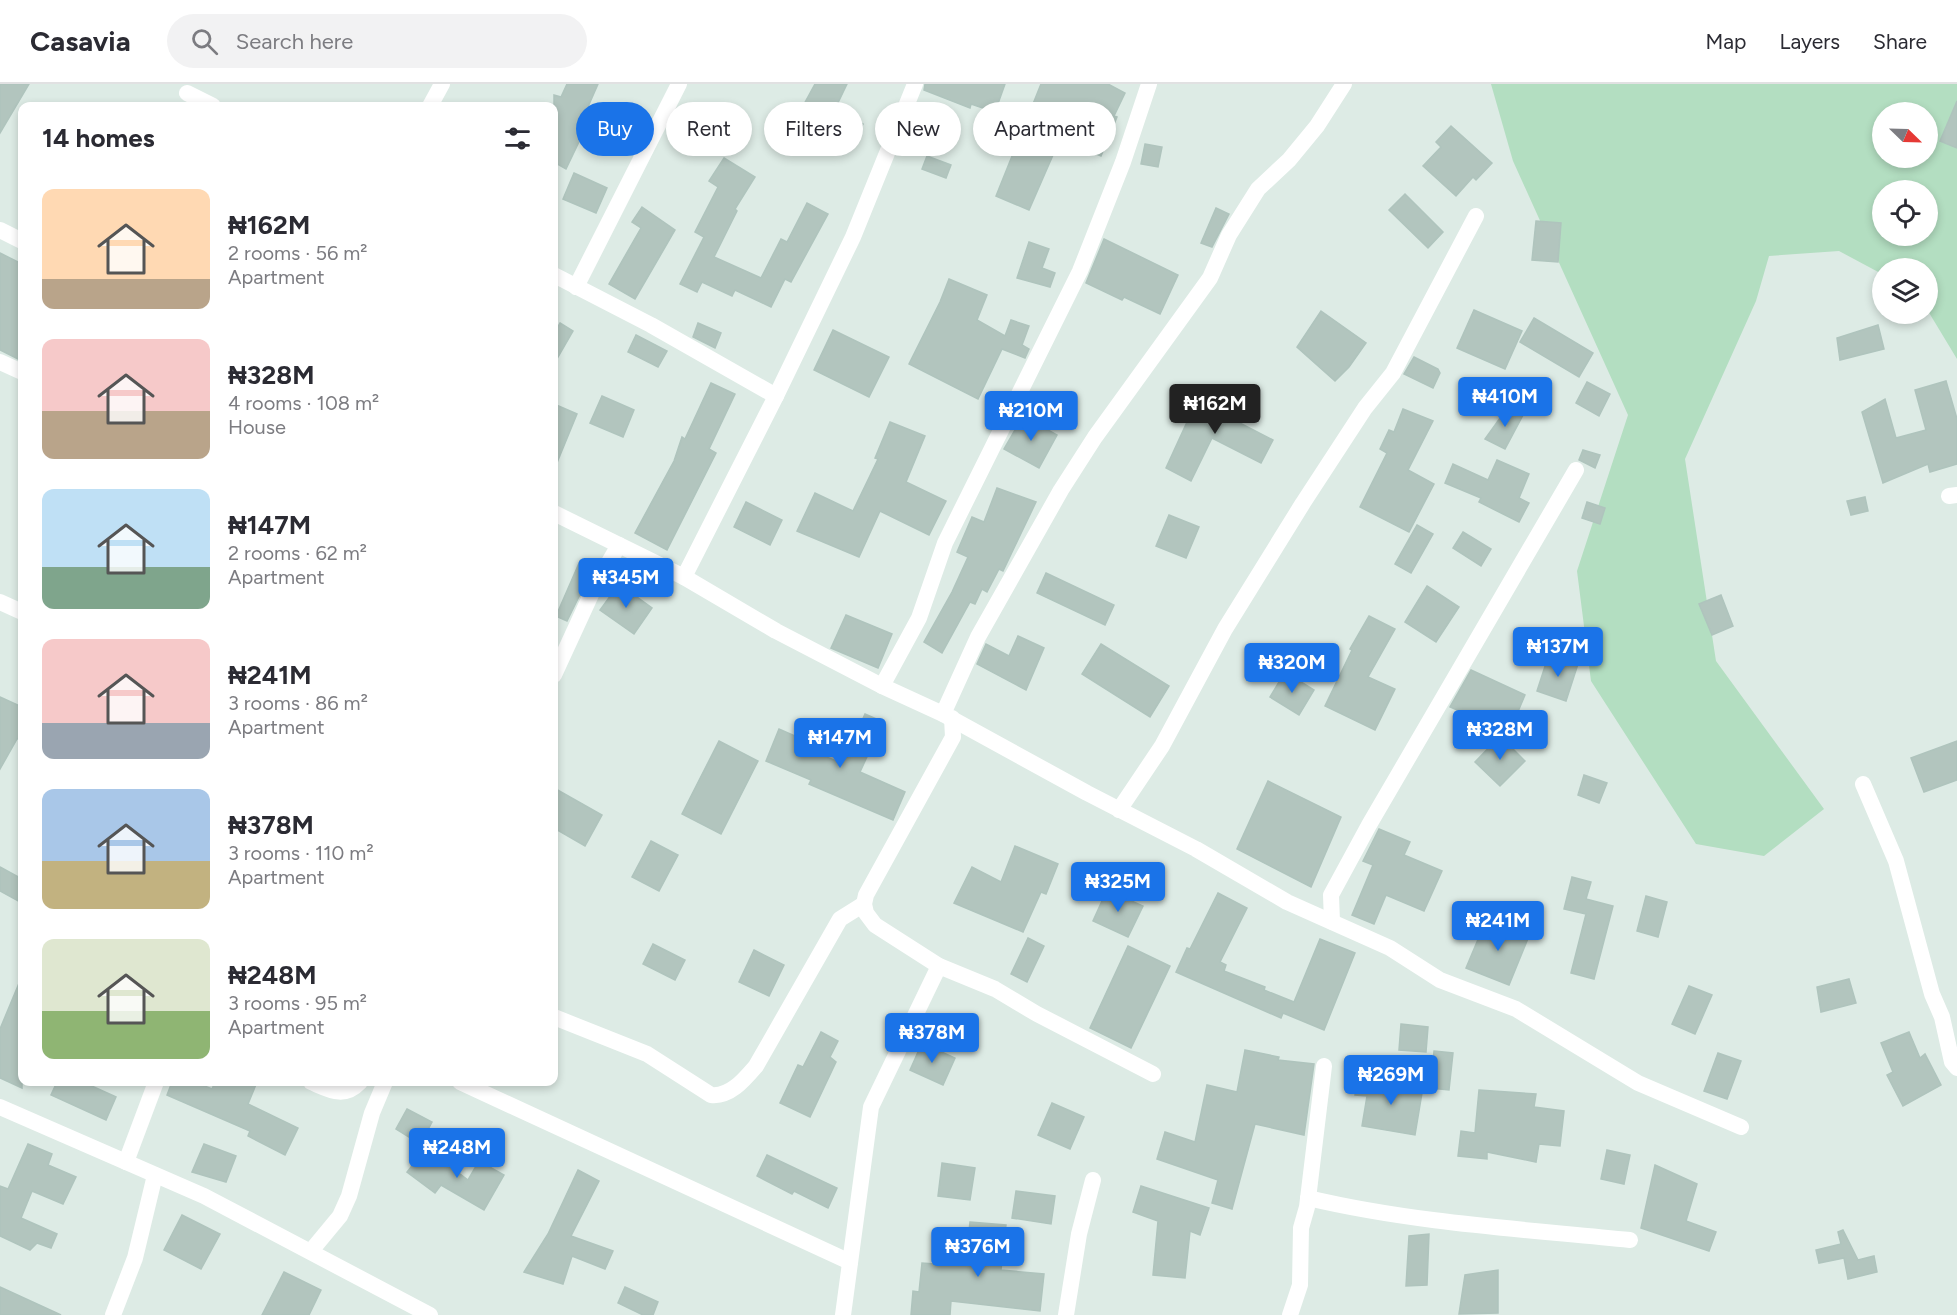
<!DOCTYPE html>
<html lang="en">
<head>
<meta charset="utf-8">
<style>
  body { margin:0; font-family:Figtree,sans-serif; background:#f2f2f3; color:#2b2b33; height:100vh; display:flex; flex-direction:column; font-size:22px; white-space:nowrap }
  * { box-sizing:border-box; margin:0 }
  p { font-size:20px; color:#7c7c81 }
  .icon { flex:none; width:33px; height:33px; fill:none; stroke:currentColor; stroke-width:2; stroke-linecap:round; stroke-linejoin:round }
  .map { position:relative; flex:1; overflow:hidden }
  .details { position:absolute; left:18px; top:18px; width:540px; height:984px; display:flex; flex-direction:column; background:#fff; border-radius:12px; box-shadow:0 3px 9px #0003 }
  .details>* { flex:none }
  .banner { position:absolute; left:576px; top:18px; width:570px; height:54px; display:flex; gap:12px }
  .needle { width:39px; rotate:113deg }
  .fabs { position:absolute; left:1872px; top:18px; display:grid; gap:12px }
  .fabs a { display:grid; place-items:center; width:66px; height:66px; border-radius:50%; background:#fff; box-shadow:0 3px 9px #0003; font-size:30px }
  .price { position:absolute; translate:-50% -51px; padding:0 14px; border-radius:6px; background:#1a73e8; color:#fff; font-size:20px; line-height:39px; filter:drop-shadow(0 2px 3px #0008) }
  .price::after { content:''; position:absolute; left:50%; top:36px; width:18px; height:14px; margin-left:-9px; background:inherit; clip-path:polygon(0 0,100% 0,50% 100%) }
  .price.selected { background:#222; color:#fff }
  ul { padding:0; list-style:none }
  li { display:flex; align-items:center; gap:18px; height:150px; padding:0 24px }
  li span { display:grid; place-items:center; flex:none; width:168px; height:120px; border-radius:12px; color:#555 }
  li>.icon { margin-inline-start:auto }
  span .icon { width:72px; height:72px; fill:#fffc; stroke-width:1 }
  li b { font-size:26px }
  h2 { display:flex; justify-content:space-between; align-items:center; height:72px; padding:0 24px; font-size:26px }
  .pill { padding:0 21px; border-radius:27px; background:#fff; box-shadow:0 3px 9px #0003; font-size:21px; line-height:54px }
  .pill.selected { background:#1a73e8; color:#fff }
  header { display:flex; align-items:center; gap:36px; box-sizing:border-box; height:84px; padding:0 30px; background:#fff; border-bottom:2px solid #e1e1e2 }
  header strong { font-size:28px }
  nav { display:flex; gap:33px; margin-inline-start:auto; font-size:21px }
  .search { width:420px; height:54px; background:#f2f2f3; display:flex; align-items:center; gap:15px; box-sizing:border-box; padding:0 21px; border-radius:33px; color:#7c7c81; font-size:22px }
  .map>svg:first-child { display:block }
</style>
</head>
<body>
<header>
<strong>Casavia</strong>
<div class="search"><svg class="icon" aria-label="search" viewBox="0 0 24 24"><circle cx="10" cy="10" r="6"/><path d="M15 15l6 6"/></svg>Search here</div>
<nav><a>Map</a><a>Layers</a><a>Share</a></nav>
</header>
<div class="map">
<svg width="1957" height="1231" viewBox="0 0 1957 1231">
  <rect width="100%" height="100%" fill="#ddebe5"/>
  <path fill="#b3dec1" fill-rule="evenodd" d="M 1491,0 L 1957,0 L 1957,275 L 1928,227 L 1928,184 L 1882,184 L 1882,190 L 1839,167 L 1769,172 L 1756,217 L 1685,375 L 1716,577 L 1824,725 L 1764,772 L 1696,760 L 1591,597 L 1577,487 L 1628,331 L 1513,77 ZM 1882,28 L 1928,28 L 1928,74 L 1882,74 ZM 1882,106 L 1928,106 L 1928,152 L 1882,152 Z"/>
  <g fill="#b2c5be" stroke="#afc4bd" stroke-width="1.5">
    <polygon points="0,0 29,0 0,49"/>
    <polygon points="567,0 598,0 584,32 589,37 566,85 554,78 554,11 561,13"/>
    <polygon points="815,0 847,0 835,25 863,40 850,64 796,35"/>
    <polygon points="925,0 1005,0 995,28 971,20 970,24 924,6"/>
    <polygon points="1041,0 1108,0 1125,9 1114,32 1117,33 1101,72 1060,55 1029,126 996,112"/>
    <polygon points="1957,17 1957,64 1940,57"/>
    <polygon points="1451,42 1492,79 1476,96 1473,93 1456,112 1423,82 1441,63 1436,58"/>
    <polygon points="1145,60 1162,63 1158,83 1141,80"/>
    <polygon points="927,72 951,81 946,94 922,85"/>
    <polygon points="724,74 755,93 735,125 737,127 714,173 761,194 781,155 787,158 807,119 828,130 791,198 785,195 771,223 735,206 732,212 702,198 697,208 680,200 704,153 695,148 718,103 709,97"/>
    <polygon points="574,89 607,104 596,129 563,115"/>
    <polygon points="1405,110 1443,148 1428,164 1389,126"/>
    <polygon points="642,123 675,146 635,215 609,200 641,144 632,138"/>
    <polygon points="1216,124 1229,130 1212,163 1201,159"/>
    <polygon points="1536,137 1561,139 1558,178 1532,176"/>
    <polygon points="1104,155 1178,191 1160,230 1124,213 1122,216 1086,199"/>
    <polygon points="1029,158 1049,165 1042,184 1055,189 1050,203 1017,194"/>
    <polygon points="0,169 22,180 22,277 0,266"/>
    <polygon points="949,195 987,211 977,236 1005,252 1011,236 1029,242 1022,261 1029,265 1025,274 1002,265 978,315 909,280 940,218"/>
    <polygon points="1474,226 1522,247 1505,285 1457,264"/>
    <polygon points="1321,227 1366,259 1349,283 1335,297 1297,263"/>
    <polygon points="1534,234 1593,269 1579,293 1520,258"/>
    <polygon points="560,239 573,247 554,280 554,250"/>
    <polygon points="698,239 721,249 715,264 693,253"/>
    <polygon points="1878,241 1884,265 1840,276 1837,254"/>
    <polygon points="833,246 889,273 869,313 814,286"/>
    <polygon points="636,251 667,267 658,283 628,268"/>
    <polygon points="1414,273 1438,285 1440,289 1433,304 1404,290"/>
    <polygon points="1946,297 1957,335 1957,380 1930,388 1928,380 1883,399 1862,328 1885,315 1896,354 1926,346 1915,306"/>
    <polygon points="1587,298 1610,310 1599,332 1576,319"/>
    <polygon points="711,299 735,310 709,365 716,369 667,466 635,449 674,377 682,353 685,355"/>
    <polygon points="1210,303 1240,323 1232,335 1273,356 1261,379 1212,354 1191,397 1166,384 1187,338"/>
    <polygon points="602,312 634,326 623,353 590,339"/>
    <polygon points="554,320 577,330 554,386"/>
    <polygon points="1508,323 1523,331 1505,365 1485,355"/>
    <polygon points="1403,325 1433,337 1408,386 1434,400 1409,448 1360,423 1387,369 1380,365 1389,346 1394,348"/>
    <polygon points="1023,332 1057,351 1039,384 1004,365"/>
    <polygon points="890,338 925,352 906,398 946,417 929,451 880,427 859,473 797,447 815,409 853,427 878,375 875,374"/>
    <polygon points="1583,366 1600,371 1595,384 1579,376"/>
    <polygon points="1497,376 1529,390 1519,414 1529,419 1519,438 1479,418 1481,414 1445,399 1453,380 1488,396"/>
    <polygon points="997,404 1036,418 1003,487 999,485 987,508 982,505 975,520 970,518 942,569 924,558 952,508 968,473 957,468 972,433 984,438"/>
    <polygon points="1865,413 1868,427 1851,431 1847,417"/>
    <polygon points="746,418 782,436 770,461 734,443"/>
    <polygon points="1587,418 1605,424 1600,440 1582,434"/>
    <polygon points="1169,431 1199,443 1186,474 1156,462"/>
    <polygon points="1417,441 1433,450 1411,489 1395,480"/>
    <polygon points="1463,448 1491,465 1481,482 1453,464"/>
    <polygon points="580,477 594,482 567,537 556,532"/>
    <polygon points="1046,489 1114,521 1105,541 1037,509"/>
    <polygon points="619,500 652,524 634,550 600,526"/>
    <polygon points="1427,502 1459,523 1436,558 1405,538"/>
    <polygon points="1721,511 1733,542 1712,551 1699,520"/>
    <polygon points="846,531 892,550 878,584 831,564"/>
    <polygon points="1369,532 1395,545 1368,593 1395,605 1375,646 1325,622 1352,566 1350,565"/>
    <polygon points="1018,552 1044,564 1026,606 977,580 986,560 1009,572"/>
    <polygon points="1101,560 1169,602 1150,633 1082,590"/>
    <polygon points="1549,570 1578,580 1566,617 1537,607"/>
    <polygon points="1471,586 1525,611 1509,649 1450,623"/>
    <polygon points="1285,588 1314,606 1299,631 1270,613"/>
    <polygon points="0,613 22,623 22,654 17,655 0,685"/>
    <polygon points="865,630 883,638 860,688 905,708 893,736 809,700 811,696 766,677 779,645 818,662 815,668 843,680"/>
    <polygon points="1500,652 1525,677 1500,702 1475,678"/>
    <polygon points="719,657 758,677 721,750 682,730"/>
    <polygon points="1957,657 1957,696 1924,708 1911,674"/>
    <polygon points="1584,691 1607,699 1599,719 1578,711"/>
    <polygon points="1268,697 1341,733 1311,803 1237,765"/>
    <polygon points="554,704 602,731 585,762 554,744"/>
    <polygon points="1379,745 1410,758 1404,771 1442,787 1424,827 1386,811 1374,840 1352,831 1373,781 1363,777"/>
    <polygon points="651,757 678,771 659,807 632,793"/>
    <polygon points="1015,762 1058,780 1046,810 1041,808 1023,848 954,819 972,783 1001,798"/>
    <polygon points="0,783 22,795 22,819 0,807"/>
    <polygon points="1572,793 1591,798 1586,815 1613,822 1594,895 1571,889 1586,830 1564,825"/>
    <polygon points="1107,806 1143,822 1128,853 1093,837"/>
    <polygon points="1218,809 1247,824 1220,878 1226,881 1224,887 1265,903 1264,906 1294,918 1320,855 1355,869 1324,946 1283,929 1281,934 1176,888 1187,864 1190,865"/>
    <polygon points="1646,812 1667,818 1658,853 1637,847"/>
    <polygon points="1487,834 1529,852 1509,901 1466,884"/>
    <polygon points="1028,854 1044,862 1027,898 1011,890"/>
    <polygon points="653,860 685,876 675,896 643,880"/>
    <polygon points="1128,862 1170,882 1131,964 1090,944"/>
    <polygon points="754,866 784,881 769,912 739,898"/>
    <polygon points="22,892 22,1004 0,994 0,945"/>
    <polygon points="1849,895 1856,919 1821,928 1817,903"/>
    <polygon points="1689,902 1712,911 1695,950 1672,940"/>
    <polygon points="1401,940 1428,943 1426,968 1399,966"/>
    <polygon points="821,948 838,957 830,973 836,978 810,1033 780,1019 798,981 803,983"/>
    <polygon points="1909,948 1920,974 1925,970 1941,1001 1903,1022 1887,991 1893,988 1881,959"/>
    <polygon points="922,959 955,974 943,1001 910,986"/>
    <polygon points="1245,966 1279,973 1278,976 1314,980 1304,1051 1255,1040 1232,1125 1212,1119 1218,1096 1157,1075 1165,1048 1195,1058 1207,1001 1237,1008"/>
    <polygon points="1434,967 1453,969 1449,1006 1430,1004"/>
    <polygon points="1718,969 1741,977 1727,1015 1704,1007"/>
    <polygon points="1357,996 1423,1003 1415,1051 1362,1042 1367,1012 1355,1011"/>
    <polygon points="57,998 83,998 116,1013 106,1036 51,1011"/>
    <polygon points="172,998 195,998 212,1005 215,998 257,998 248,1020 298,1044 285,1071 248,1052 250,1047 167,1011"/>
    <polygon points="1479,1006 1536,1010 1534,1023 1564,1027 1560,1062 1539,1060 1536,1078 1487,1068 1487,1075 1458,1072 1461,1047 1475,1049"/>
    <polygon points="1052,1019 1084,1033 1070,1065 1038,1051"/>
    <polygon points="407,1025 432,1038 420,1060 396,1045"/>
    <polygon points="28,1060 52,1070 48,1081 76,1093 63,1120 32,1107 21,1134 57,1150 51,1164 37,1159 30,1166 0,1152 0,1102 8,1105"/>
    <polygon points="204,1060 236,1072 226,1098 192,1088"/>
    <polygon points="426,1064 468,1096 479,1077 504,1091 484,1126 441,1101 435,1109 407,1088"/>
    <polygon points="1607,1066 1630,1071 1624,1100 1601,1095"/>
    <polygon points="767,1071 837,1104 828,1124 794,1107 792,1110 757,1092"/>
    <polygon points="942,1079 975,1084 970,1116 938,1112"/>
    <polygon points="1655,1081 1697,1100 1686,1137 1716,1148 1709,1167 1641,1144"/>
    <polygon points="578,1086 599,1097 571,1152 613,1167 605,1185 572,1172 563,1200 524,1188 548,1150"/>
    <polygon points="1141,1102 1209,1124 1200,1151 1190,1147 1185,1194 1153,1191 1158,1137 1133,1128"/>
    <polygon points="1016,1107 1055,1112 1051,1140 1012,1134"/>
    <polygon points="182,1131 220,1150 201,1185 164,1166"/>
    <polygon points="970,1138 1006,1141 1001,1186 1044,1190 1040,1227 951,1217 950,1231 911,1231 913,1207 919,1208 922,1179 965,1182"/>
    <polygon points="1843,1146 1858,1176 1874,1172 1877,1188 1848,1195 1844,1174 1819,1179 1816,1166 1841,1160 1838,1148"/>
    <polygon points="1429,1150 1427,1201 1406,1202 1409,1152"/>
    <polygon points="1498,1186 1498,1229 1459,1230 1465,1191"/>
    <polygon points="284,1188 321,1206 309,1231 262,1231"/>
    <polygon points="0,1203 61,1231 0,1231"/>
    <polygon points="625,1203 658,1218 653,1231 643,1231 618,1219"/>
  </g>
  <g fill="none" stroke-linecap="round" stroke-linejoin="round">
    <g stroke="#fff" stroke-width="16">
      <polyline points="187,9 213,22"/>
      <polyline points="430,22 442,0"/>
      <polyline points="0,146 22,157"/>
      <polyline points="554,191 651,241 776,312"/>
      <polyline points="576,203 679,0"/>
      <polyline points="0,278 22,288"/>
      <polyline points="1949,412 1957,411"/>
      <polyline points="554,429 684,493 776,547 882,602 943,630 1087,709 1196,765 1287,818 1390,864 1440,896 1516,925 1638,999 1741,1043"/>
      <polyline points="684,493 776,312 853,153 915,0"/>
      <polyline points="0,518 22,528"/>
      <polyline points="554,591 595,502 619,461"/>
      <polyline points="882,602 919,534 945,459 1080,187 1123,78 1149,0"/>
      <polyline points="943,630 978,553 1061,406 1095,353 1210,194 1229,151 1258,105 1289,76 1317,42 1344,0"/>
      <polyline points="952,634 953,653 866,811 864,820 866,829 875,841 939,882 995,905 1037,930 1153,990"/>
      <polyline points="1863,700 1896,777 1932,910 1942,933 1952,978 1957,984"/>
      <polyline points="1119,726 1162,662 1225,545 1303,419 1365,324 1393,289 1476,132"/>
      <polyline points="1332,838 1331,811 1369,741 1576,386"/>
      <path d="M 554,933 L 647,970 L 711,1011 C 730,1013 744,996 756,982 L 840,835 L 864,820"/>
      <path d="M 311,998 C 330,1006 344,1015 360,998"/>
      <polyline points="460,998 850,1178"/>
      <polyline points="0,1023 204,1112 430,1231"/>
      <polyline points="126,1078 156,998"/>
      <path d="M 1308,1114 C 1414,1139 1522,1145 1630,1156"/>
      <polyline points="311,1167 340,1132 349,1112 372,1029 385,998"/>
      <polyline points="113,1231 135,1174 155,1091"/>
      <polyline points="843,1231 871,1023 939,882"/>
      <polyline points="1066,1231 1079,1150 1093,1096"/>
      <polyline points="1290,1231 1300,1201 1301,1144 1307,1123 1324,982"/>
    </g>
  </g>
</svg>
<div class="fabs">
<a><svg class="needle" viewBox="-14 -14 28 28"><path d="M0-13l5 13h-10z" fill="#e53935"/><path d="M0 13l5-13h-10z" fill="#7c7c81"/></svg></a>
<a><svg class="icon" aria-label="locate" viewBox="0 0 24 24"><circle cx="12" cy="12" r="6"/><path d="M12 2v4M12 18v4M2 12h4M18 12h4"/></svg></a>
<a><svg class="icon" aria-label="layers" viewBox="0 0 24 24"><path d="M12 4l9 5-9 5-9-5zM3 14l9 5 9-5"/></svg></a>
</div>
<b class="price" style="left:1505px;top:344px">₦410M</b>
<b class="price selected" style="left:1215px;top:351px">₦162M</b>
<b class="price" style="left:1031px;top:358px">₦210M</b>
<b class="price" style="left:626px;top:525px">₦345M</b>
<b class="price" style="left:1558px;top:594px">₦137M</b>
<b class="price" style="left:1292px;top:610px">₦320M</b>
<b class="price" style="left:1500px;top:677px">₦328M</b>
<b class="price" style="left:840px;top:685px">₦147M</b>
<b class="price" style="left:1118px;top:829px">₦325M</b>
<b class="price" style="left:1498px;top:868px">₦241M</b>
<b class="price" style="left:932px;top:980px">₦378M</b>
<b class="price" style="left:1391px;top:1022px">₦269M</b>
<b class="price" style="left:457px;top:1095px">₦248M</b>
<b class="price" style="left:978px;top:1194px">₦376M</b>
<div class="banner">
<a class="pill selected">Buy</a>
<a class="pill">Rent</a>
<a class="pill">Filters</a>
<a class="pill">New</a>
<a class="pill">Apartment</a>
</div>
<section class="details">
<h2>14 homes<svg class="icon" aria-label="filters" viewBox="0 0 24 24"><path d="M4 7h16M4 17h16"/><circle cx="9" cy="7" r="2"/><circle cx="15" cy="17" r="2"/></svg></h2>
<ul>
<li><span style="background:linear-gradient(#ffd9b3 75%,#b9a48a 0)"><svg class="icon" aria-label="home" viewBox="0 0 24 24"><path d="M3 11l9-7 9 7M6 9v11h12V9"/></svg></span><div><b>₦162M</b><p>2 rooms · 56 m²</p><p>Apartment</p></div></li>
<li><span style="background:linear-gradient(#f6c9c9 60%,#b9a48a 0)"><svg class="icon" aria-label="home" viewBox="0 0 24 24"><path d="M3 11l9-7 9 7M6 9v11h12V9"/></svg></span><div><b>₦328M</b><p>4 rooms · 108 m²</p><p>House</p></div></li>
<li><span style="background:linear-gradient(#bfe0f5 65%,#7fa58c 0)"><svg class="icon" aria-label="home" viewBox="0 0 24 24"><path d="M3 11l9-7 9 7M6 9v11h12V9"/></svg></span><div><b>₦147M</b><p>2 rooms · 62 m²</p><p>Apartment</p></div></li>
<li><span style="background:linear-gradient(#f6c9c9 70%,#9aa5b1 0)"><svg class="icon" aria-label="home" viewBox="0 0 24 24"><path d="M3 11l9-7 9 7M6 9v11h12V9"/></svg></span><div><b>₦241M</b><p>3 rooms · 86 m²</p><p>Apartment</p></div></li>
<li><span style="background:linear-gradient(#a9c7e8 60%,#c2b280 0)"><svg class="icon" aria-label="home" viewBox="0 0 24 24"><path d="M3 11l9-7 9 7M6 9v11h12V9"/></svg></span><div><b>₦378M</b><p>3 rooms · 110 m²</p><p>Apartment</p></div></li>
<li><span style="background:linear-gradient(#dfe7d0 60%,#8fb573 0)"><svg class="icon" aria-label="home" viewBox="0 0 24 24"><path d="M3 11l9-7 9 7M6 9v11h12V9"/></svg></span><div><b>₦248M</b><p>3 rooms · 95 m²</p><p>Apartment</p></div></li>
</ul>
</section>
</div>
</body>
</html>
